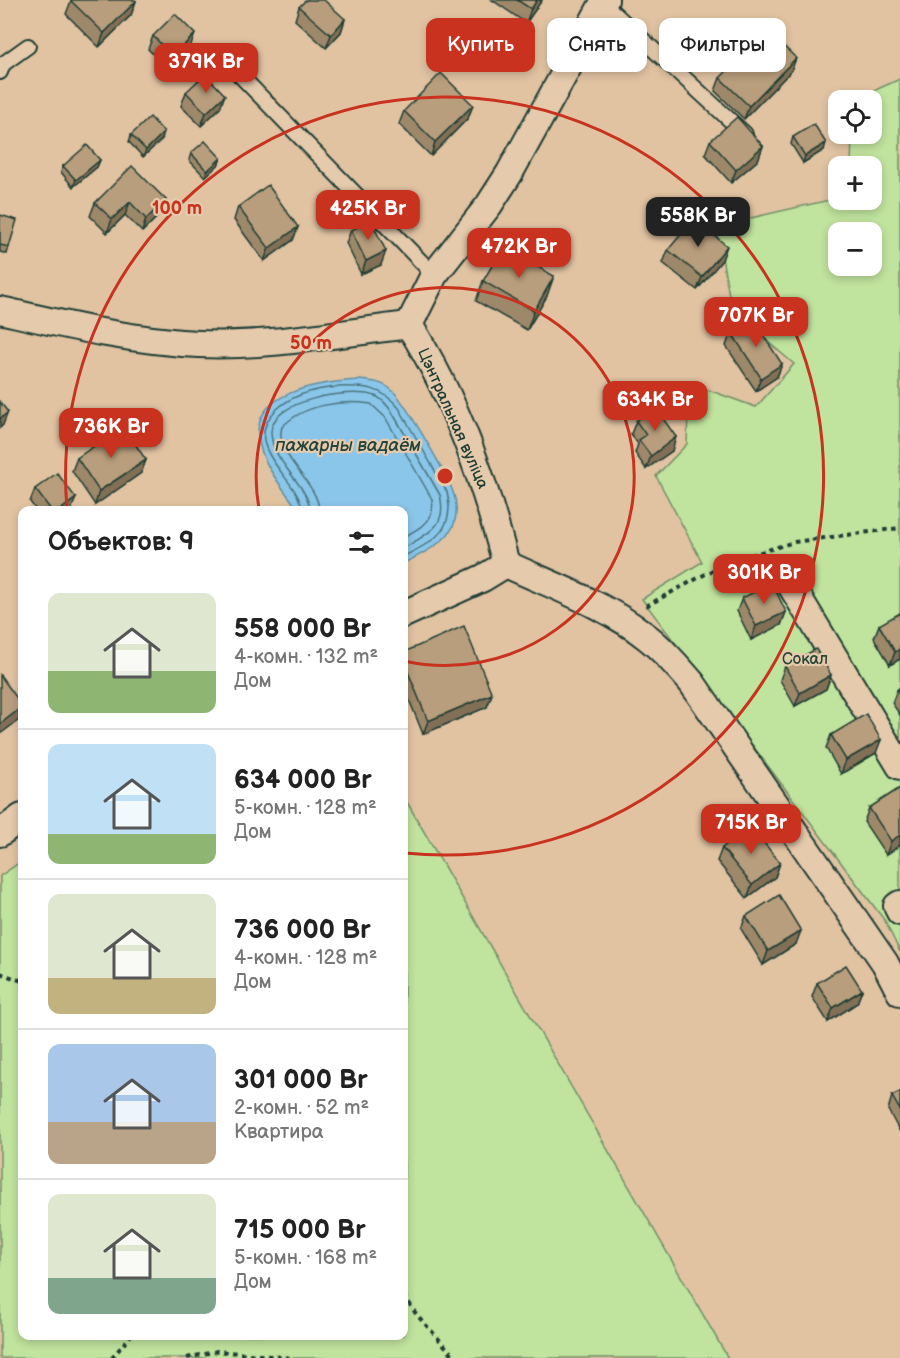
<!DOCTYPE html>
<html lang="ru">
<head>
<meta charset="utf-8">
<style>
  body { margin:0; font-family:"Balsamiq Sans",sans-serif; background:#f6f6f6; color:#222; height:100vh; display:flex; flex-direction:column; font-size:22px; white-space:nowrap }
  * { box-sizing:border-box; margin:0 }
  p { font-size:20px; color:#767676 }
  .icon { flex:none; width:33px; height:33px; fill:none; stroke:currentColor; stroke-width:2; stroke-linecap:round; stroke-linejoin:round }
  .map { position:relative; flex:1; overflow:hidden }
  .panel { position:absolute; left:18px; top:506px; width:390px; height:834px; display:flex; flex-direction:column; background:#fff; border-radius:12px; box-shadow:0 3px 9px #0003 }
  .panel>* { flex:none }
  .guide { position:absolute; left:426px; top:18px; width:384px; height:54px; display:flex; gap:12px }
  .fabs { position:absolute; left:828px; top:90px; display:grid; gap:12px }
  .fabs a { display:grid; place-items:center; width:54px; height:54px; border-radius:12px; background:#fff; box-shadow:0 3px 9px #0003; font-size:30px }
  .price { position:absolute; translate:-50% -51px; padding:0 14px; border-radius:12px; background:#c8321e; color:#fff; font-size:20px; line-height:39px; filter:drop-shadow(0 2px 3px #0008) }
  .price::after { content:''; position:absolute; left:50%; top:36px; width:18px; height:14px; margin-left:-9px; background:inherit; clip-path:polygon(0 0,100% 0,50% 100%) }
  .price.active { background:#222; color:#fff }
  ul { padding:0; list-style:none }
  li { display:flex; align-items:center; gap:18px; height:150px; padding:0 30px }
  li+li { border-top:2px solid #e0e0e0 }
  li span { display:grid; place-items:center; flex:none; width:168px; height:120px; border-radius:12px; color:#555 }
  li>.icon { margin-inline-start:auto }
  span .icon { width:72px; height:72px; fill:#fffc; stroke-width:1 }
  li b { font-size:26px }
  h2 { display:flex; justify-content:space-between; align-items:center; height:72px; padding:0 30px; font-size:26px }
  .tag { padding:0 21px; border-radius:12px; background:#fff; box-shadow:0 3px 9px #0003; font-size:21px; line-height:54px }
  .tag.active { background:#c8321e; color:#fff }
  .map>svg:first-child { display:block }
</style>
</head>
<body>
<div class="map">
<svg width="900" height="1358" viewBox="0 0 900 1358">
  <rect width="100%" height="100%" fill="#e1c3a2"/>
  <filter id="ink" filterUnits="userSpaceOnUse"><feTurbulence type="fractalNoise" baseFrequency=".0167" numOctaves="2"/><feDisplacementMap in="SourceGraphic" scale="12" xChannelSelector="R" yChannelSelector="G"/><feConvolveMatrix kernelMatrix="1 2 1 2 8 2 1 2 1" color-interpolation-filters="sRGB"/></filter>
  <g filter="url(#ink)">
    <g fill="#c0e39d" stroke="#709068" stroke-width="1.5" fill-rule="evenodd">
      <path d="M 900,79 L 900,952 L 885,921 L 642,599 L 702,562 L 656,476 L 687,444 L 689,383 L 756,407 L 794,364 L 732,311 L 716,226 L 838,198 L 872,200 L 872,166 L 851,166 L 852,134 L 872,134 L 872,100 L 853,100 ZM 838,232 L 872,232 L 872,266 L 838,266 Z"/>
      <polygon points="404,797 728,1358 0,1358 0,876 22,861 22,1335 404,1335"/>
    </g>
    <path fill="#8ac6ea" stroke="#5f8fa1" stroke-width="1.5" d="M 359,380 C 372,381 384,382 394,392 C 405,403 448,476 453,492 C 457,502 457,514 454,524 C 448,542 420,555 404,563 L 404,510 L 298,510 C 285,490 266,470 260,446 C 245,391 322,382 359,380 Z"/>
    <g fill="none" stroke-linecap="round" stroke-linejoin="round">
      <g stroke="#4a747d" stroke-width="1.5">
        <path d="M 302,510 C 299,477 237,447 277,409 C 293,394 316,389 337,387 C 364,386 381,386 399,408 L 447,492 C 456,529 434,542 404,556"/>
        <path d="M 310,510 C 308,484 271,462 271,432 C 272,399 348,389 372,395 C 381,397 387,405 392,412 L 440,495 C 448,527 428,533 404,548"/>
        <path d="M 319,510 C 318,482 273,455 282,427 C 304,404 341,400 371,404 L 385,417 L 432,499 C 436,522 420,527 404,537"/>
      </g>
      <g stroke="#1f3d34" stroke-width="18">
        <g id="service">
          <polyline points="603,3 745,134"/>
          <polyline points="234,69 434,275"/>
          <polyline points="0,72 3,64 28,46"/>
        </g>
      </g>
      <g stroke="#1f3d34" stroke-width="30">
        <g id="minor">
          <path d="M 0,310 C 66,325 131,341 199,344 C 269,347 340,333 409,325 C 456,399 484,480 506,564 C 553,586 607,605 647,637 C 664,650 678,667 692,683 L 885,963 L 900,992"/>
          <polyline points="409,325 434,275 489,205 509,174 605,0"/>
          <polyline points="792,587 900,766"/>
          <polyline points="404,614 483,578 506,564"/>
          <polyline points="0,833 22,817"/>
          <polyline points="900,904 897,906 900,912"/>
        </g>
      </g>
      <g stroke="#1f3d34" stroke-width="4" stroke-dasharray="4.5 4.5" stroke-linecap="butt">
        <polyline points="646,606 728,562 794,542 900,528"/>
        <polyline points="0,973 22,981"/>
        <polyline points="404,1295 416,1314 456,1358"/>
        <polyline points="112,1358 131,1335"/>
        <polyline points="187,1358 217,1351 292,1358"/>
      </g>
      <use href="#service" stroke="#e5caac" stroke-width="14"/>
      <use href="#minor" stroke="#e5caac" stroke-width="26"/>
    </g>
    <g fill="#9e886a" stroke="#1f3d34" stroke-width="1.5">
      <polygon points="492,0 542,0 526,23"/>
      <polygon points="71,1 136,1 131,15 99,47 66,14"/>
      <polygon points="299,7 345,19 341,32 326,48 295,20"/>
      <polygon points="153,36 190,47 168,69 148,49"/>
      <polygon points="796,58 791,71 744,119 715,91 720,78"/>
      <polygon points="186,92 220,108 201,126 181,106"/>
      <polygon points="473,105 468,118 431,156 399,124 404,111"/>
      <polygon points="131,135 162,139 143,157 129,142"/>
      <polygon points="793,137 824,150 803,163 791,144"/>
      <polygon points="710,141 763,146 758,160 731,183 705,154"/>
      <polygon points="191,153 221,158 218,165 205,177 189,160"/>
      <polygon points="100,160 97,167 73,187 61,172 63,166"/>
      <polygon points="166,200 161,213 142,232 125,215 107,233 90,216 95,203"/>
      <polygon points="238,207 298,227 293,240 264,261 234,220"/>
      <polygon points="0,215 9,247 7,254 0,252"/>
      <polygon points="351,230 381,265 361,274 346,243"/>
      <polygon points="668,250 722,260 697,290 663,263"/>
      <polygon points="483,281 547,296 527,330 476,301"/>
      <polygon points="731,332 782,364 777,377 756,391 726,346"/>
      <polygon points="636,421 672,451 646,469 635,453 638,444 631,434"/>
      <polygon points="77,458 146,460 141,473 95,505 72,471"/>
      <polygon points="35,489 71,510 36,510 30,502"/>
      <polygon points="742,598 786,612 781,625 751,640 737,611"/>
      <polygon points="879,625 900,659 890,665 874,638"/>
      <polygon points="404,652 492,694 487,707 423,734 404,687"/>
      <polygon points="785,666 831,675 826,689 795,706 780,680"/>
      <polygon points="900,687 900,715 892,703 897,690"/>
      <polygon points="831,735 876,753 841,774 826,748"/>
      <polygon points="869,808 900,845 886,855 864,822"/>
      <polygon points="722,848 780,863 775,877 747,898 717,861"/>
      <polygon points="746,916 796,944 763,965 741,929"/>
      <polygon points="817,983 862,990 857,1003 828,1022 812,997"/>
      <polygon points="900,1092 900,1132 888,1110 892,1096"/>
    </g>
    <g fill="#816f56" stroke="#1f3d34" stroke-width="1.5">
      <polygon points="537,0 542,0 526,23 531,9"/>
      <polygon points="136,1 131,15 99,47 104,33"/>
      <polygon points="345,19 341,32 326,48 331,35"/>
      <polygon points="195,34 190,47 168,69 173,56"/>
      <polygon points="796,58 791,71 744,119 749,106"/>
      <polygon points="225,95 220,108 201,126 206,113"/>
      <polygon points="473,105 468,118 431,156 435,142"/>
      <polygon points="164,132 162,139 143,157 146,150"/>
      <polygon points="826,143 824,150 803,163 805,156"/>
      <polygon points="763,146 758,160 731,183 736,170"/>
      <polygon points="221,158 218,165 205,177 207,171"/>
      <polygon points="100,160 97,167 73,187 76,180"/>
      <polygon points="166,200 161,213 142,232 146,219"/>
      <polygon points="130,202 125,215 107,233 112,219"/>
      <polygon points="298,227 293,240 264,261 269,248"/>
      <polygon points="727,246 722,260 697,290 702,277"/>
      <polygon points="386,251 381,265 361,274 366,261"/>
      <polygon points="554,276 547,296 527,330 534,311"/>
      <polygon points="782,364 777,377 756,391 761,378"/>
      <polygon points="8,412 3,425 0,428 0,419"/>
      <polygon points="676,437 672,451 646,469 651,456"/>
      <polygon points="146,460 141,473 95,505 99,491"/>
      <polygon points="76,498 71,510 60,510"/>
      <polygon points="786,612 781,625 751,640 756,626"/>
      <polygon points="900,649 900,659 890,665 895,652"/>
      <polygon points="831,675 826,689 795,706 800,693"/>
      <polygon points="492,694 487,707 423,734 428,721"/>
      <polygon points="22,707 19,720 0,734 0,724"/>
      <polygon points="881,740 876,753 841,774 846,760"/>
      <polygon points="900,835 900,845 886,855 891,841"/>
      <polygon points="780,863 775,877 747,898 752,885"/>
      <polygon points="801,931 796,944 763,965 768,951"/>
      <polygon points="862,990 857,1003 828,1022 833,1008"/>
    </g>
    <g fill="#b89e7b" stroke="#1f3d34" stroke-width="1.5">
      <polygon points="71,0 135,0 136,1 104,33 71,1"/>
      <polygon points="306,0 324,0 345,19 331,35 299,7"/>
      <polygon points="517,0 537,0 531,9"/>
      <polygon points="175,14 195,34 173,56 153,36"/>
      <polygon points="767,30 796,58 749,106 720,78"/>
      <polygon points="441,73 473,105 435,142 404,111"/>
      <polygon points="205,74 225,95 206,113 186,92"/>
      <polygon points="150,117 164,132 146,150 131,135"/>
      <polygon points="737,117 763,146 736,170 710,141"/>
      <polygon points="814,124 826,143 805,156 793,137"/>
      <polygon points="205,141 221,158 207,171 191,153"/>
      <polygon points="87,145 100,160 76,180 63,166"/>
      <polygon points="132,166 166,200 146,219 130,202 112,219 95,203"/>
      <polygon points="268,185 298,227 269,248 238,207"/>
      <polygon points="0,215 17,220 9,247 0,245"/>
      <polygon points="694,219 727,246 702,277 668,250"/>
      <polygon points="371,221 386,251 366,261 351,230"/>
      <polygon points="503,247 554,276 534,311 483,281"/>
      <polygon points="752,318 782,364 761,378 731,332"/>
      <polygon points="0,402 8,412 0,419"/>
      <polygon points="655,407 676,437 651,456 639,440 646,435 636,421"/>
      <polygon points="123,426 146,460 99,491 77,458"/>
      <polygon points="57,473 76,498 60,510 51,510 35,489"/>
      <polygon points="772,583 786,612 756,626 742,598"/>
      <polygon points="900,613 900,649 895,652 879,625"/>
      <polygon points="464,626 492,694 428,721 404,662 404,652"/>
      <polygon points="816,649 831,675 800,693 785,666"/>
      <polygon points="0,675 22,705 22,707 0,724"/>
      <polygon points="900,687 900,694 897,690"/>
      <polygon points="866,714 881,740 846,760 831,735"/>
      <polygon points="900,788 900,835 891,841 869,808"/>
      <polygon points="750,825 780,863 752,885 722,848"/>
      <polygon points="779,895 801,931 768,951 746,916"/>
      <polygon points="846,965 862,990 833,1008 817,983"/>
      <polygon points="900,1092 900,1110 892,1096"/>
    </g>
  </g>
  <g fill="none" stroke="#c8321e" stroke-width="3">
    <path d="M259 509A189 189 0 1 1 404 661"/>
    <path d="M67 509A379 379 0 1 1 405 853"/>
  </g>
  <g text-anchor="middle" stroke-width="4.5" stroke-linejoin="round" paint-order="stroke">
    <g font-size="16" fill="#1f3d34" stroke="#e5caac">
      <text transform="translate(454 418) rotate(66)" y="6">Цэнтральная вуліца</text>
    </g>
    <g font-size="16" fill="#274539" stroke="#e5caac">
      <text x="805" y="664">Сокал</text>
    </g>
    <g font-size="18" font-style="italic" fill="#24443d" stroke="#e5caac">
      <text x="348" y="451">пажарны вадаём</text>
    </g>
  </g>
  <circle cx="445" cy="476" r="9" fill="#c8321e" stroke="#e5caac" stroke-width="3"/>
  <g font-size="18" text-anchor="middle" font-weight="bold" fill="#c8321e" stroke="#e5caac" stroke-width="4.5" stroke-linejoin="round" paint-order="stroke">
    <text x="177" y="214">100 m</text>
    <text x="311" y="349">50 m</text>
  </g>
</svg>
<div class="fabs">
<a><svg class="icon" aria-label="locate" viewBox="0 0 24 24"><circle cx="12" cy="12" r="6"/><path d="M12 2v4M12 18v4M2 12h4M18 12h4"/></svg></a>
<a>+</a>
<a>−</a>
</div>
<b class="price" style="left:206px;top:94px">379K Br</b>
<b class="price" style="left:368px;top:241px">425K Br</b>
<b class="price active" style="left:698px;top:248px">558K Br</b>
<b class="price" style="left:519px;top:279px">472K Br</b>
<b class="price" style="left:756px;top:348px">707K Br</b>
<b class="price" style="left:655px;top:432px">634K Br</b>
<b class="price" style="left:111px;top:459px">736K Br</b>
<b class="price" style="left:764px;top:605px">301K Br</b>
<b class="price" style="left:751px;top:855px">715K Br</b>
<div class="guide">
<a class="tag active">Купить</a>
<a class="tag">Снять</a>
<a class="tag">Фильтры</a>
</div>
<section class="panel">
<h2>Объектов: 9<svg class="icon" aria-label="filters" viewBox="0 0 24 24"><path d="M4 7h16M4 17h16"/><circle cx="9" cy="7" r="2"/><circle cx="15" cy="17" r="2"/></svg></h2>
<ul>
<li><span style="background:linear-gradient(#dfe7d0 65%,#8fb573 0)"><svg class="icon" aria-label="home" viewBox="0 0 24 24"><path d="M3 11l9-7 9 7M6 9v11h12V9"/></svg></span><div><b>558 000 Br</b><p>4-комн. · 132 m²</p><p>Дом</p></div></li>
<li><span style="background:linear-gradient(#bfe0f5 75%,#8fb573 0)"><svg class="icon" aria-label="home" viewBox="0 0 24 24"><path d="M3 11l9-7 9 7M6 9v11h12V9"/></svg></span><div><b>634 000 Br</b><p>5-комн. · 128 m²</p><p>Дом</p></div></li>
<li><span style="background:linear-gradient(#dfe7d0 70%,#c2b280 0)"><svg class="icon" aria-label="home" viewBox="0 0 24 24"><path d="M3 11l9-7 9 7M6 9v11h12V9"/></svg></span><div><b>736 000 Br</b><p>4-комн. · 128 m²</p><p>Дом</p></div></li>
<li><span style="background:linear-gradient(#a9c7e8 65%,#b9a48a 0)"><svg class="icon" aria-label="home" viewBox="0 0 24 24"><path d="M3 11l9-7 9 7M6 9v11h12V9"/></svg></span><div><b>301 000 Br</b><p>2-комн. · 52 m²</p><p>Квартира</p></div></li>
<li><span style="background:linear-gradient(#dfe7d0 70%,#7fa58c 0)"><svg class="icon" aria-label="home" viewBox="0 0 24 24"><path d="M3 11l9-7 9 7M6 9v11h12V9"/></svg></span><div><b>715 000 Br</b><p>5-комн. · 168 m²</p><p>Дом</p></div></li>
</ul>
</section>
</div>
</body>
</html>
